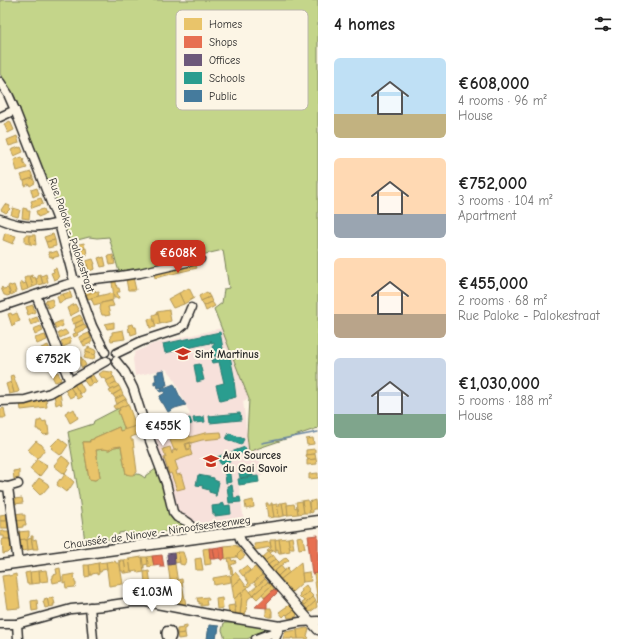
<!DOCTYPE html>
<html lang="en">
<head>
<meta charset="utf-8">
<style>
  body { margin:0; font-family:"Comic Neue",sans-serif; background:#f6f6f6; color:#222; height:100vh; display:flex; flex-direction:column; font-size:15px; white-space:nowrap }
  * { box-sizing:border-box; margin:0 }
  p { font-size:13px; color:#767676 }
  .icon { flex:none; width:22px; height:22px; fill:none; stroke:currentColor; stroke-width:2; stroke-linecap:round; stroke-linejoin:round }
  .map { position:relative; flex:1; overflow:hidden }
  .panel { display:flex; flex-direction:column; background:#fff; width:312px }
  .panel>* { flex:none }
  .price { position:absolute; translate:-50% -34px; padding:0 9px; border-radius:8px; background:#fff; color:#222; font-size:13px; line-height:26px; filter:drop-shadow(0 1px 2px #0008) }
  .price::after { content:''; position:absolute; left:50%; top:24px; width:12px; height:9px; margin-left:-6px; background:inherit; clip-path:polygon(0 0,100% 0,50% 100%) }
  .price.active { background:#c8321e; color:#fff }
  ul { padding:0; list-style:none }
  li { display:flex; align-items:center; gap:12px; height:100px; padding:0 16px }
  li span { display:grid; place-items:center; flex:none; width:112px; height:80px; border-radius:6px; color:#555 }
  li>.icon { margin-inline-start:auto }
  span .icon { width:48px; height:48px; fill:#fffc; stroke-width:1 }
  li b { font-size:17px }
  h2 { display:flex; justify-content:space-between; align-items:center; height:48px; padding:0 16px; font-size:17px }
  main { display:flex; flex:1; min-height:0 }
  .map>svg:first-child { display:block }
</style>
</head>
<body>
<main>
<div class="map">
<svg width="318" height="639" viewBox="0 0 318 639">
  <rect width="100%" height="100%" fill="#fcf5e5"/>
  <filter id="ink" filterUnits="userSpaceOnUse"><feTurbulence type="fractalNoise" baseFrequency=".025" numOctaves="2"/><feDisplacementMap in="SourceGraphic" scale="8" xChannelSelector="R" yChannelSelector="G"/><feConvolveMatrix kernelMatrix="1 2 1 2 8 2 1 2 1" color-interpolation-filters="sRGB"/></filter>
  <g filter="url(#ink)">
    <polygon fill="#f7e1db" points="222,328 249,399 243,401 249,451 258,448 262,476 238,479 244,521 206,526 179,515 177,514 172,493 173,490 166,470 150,428 155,425 190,415 186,405 172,375 166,369 135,376 133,359 135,352 153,344"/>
    <g fill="#c4d58a" stroke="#78805a">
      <polygon points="0,0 318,0 318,428 259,448 249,452 247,435 249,399 214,309 222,303 224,289 229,288 223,250 123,273 119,272 109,237 97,238 89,237 70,242 64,222 58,205 35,150 15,97 0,74"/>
      <path d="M 119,408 L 120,410 L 118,411 L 125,430 L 120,431 L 119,427 L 94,438 L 94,439 L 90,440 L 90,442 L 83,442 L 89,479 L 95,480 L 100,477 L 96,450 L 104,449 L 109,450 L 114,447 L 121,446 L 126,474 C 131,475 132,474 137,474 C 140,474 142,476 145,478 L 146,475 L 149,474 L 157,468 L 165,490 L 185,525 L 185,527 L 184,529 L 126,537 L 126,534 L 125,532 L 119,533 L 118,538 L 85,542 L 79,496 L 68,432 L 93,424 L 94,421 Z"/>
      <polygon points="224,623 246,623 276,626 247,639 225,639 222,630"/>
    </g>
    <g fill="#e9c46a" stroke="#b09657">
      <polygon points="10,121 14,130 8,133 4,124"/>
      <polygon points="17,136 19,143 9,146 7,140"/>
      <polygon points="19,147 19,148 21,147 23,152 14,156 11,150"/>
      <polygon points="22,157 24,160 23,161 27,168 17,171 14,160"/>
      <polygon points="31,172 33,178 23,181 21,175"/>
      <polygon points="33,178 35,183 30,186 29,184 25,186 24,181"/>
      <polygon points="37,188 39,194 33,197 31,190"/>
      <polygon points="41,198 43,204 32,208 31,205 32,204 31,201"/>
      <polygon points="5,204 10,206 9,208 10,209 6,213 1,210"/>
      <polygon points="13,208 20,210 18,217 11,215"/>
      <polygon points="23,208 27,209 27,211 30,211 29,219 22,218"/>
      <polygon points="44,209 46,214 38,217 36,211"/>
      <polygon points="5,233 16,236 13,244 3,240"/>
      <polygon points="53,234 55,240 46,242 44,237"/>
      <polygon points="25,235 30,235 30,244 25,243"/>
      <polygon points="30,235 35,235 36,245 30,244"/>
      <polygon points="55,240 56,246 48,248 46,242"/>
      <polygon points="84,243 85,249 76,251 75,245"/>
      <polygon points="86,248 87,255 78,257 76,251"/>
      <polygon points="57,251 59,256 52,258 52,256 50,257 48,252 51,252 51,253"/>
      <polygon points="113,255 115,264 110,265 108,256"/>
      <polygon points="101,257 101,258 104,257 106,266 101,267 98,258"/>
      <polygon points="93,259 95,264 94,264 95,269 89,271 86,261"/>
      <polygon points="86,262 88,270 83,272 80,263"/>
      <polygon points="195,263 197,268 155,278 154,273"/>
      <polygon points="56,268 59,278 54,280 51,273 54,272 53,269"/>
      <polygon points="40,274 43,284 38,285 36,279 38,278 38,275"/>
      <polygon points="46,274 48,282 43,284 41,276"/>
      <polygon points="32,275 33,278 35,277 38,285 33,287 30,276"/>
      <polygon points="26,276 30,276 33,287 28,289 24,278 26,277"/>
      <polygon points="133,277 136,290 128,290 126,279"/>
      <polygon points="23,282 23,284 26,283 28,289 22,291 20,283"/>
      <polygon points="112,282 116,282 117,288 119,288 120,292 117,292 119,298 114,298"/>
      <polygon points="10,285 11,286 14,285 16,291 15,291 15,293 11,295 8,286"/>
      <polygon points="2,287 3,289 8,288 10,295 7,296 5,295 4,295 1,288"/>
      <polygon points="93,287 96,292 86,295 84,291"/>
      <polygon points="189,288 194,298 184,304 179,293"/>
      <polygon points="99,291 99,293 98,293 99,296 88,299 86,295 93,292"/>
      <polygon points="70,292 72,298 65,300 63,294"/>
      <polygon points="207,292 210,297 201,301 199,296"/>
      <polygon points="111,293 112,294 113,294 113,300 94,305 91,298"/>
      <polygon points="179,293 184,304 173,308 168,299"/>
      <polygon points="63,294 65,300 59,303 57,296"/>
      <polygon points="210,297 212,302 204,306 201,301"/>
      <polygon points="52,299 54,306 48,308 45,301"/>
      <polygon points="112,301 114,306 108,307 110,315 105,316 105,315 102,315 100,309 101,303"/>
      <polygon points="212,302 215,306 206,311 204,306"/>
      <polygon points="75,304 79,311 70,316 67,308"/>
      <polygon points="33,305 35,312 28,315 27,312 28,312 26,307"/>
      <polygon points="169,310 171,321 160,324 157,312"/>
      <polygon points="11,313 12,315 17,313 20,321 14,323 15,325 12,326 8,314"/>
      <polygon points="158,313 160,324 155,325 153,315"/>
      <polygon points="80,315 83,320 73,324 71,319"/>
      <polygon points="37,317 39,322 31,325 29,320"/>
      <polygon points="153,318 156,327 150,328 148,319"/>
      <polygon points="82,320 84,324 76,328 75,324"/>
      <polygon points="61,321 62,321 63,326 56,329 54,324"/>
      <polygon points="114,322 114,328 107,329 105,324"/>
      <polygon points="84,324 87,328 77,333 78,335 74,337 73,334 76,333 74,330 75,329 75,328"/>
      <polygon points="133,324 134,327 136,327 137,333 131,335 130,331 129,332 128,325"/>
      <polygon points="41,326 43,331 35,335 33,329"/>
      <polygon points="65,330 68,334 60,338 58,333"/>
      <polygon points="123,330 125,339 111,341 110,336 112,335 112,332"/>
      <polygon points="89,333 91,338 81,342 79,338 79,337"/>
      <polygon points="45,335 47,340 37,344 35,338"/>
      <polygon points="69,338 70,338 71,341 70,343 70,344 63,347 61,341"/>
      <polygon points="91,338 92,340 91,342 91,343 84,346 82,342"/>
      <polygon points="48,345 50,350 42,353 41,348"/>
      <polygon points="72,347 75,354 67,357 65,351"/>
      <polygon points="88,347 95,350 96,352 95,355 86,352 86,349 88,349"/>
      <polygon points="86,352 95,355 94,359 92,360 84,358"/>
      <polygon points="52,354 54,359 46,362 44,357"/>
      <polygon points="81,357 86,365 82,368 77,359"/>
      <polygon points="54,359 55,363 47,366 46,362"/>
      <polygon points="55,363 57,368 50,371 48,366"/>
      <polygon points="103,371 111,372 113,373 112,375 114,377 107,381 106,379 102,378 99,374"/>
      <polygon points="58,372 61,380 55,382 51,374"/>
      <polygon points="92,374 97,382 95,384 94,382 92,384 88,376"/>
      <polygon points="13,375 19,391 18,392 14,393 11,382 10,376"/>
      <polygon points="88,376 92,384 88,386 83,379"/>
      <polygon points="114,377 116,382 109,386 106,381"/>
      <polygon points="79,381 84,390 83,392 80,394 74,384"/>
      <polygon points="11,382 14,393 9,394 6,384"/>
      <polygon points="116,382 119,386 111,390 108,386"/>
      <polygon points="74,384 81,396 82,397 78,399 70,387"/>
      <polygon points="119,386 121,390 112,395 109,391"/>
      <polygon points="70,387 75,395 70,398 65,390"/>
      <polygon points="121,390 123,395 116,399 113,395"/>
      <polygon points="60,393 62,404 61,405 60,403 56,405 54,395"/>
      <polygon points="123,395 126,399 117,404 115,399"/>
      <polygon points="126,399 128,404 118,409 117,408 115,409 113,406"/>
      <polygon points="46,400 47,407 21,410 20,403"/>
      <polygon points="128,404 136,426 125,430 118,411 120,410 119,408"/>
      <polygon points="4,408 6,418 0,418 0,409"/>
      <polygon points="74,409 78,418 70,423 65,413 67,412 68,410 71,411"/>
      <polygon points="40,420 42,420 42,422 46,421 47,426 48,426 49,434 44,435 41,432 41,431 39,431 38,429 36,429 37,421 40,421"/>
      <polygon points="136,426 139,434 131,437 131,440 133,440 137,472 133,475 130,475 126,474 121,446 114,447 109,450 104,449 96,450 100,477 95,480 89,479 83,442 90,442 90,440 94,439 94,438 119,427 120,431"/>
      <polygon points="188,432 190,437 205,433 221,432 222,438 202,440 191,443 190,449 187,449 186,444 191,443 191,442 185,444 187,450 190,449 192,455 175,461 178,470 176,471 177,475 181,474 185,488 177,490 171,473 169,474 164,458 166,457 163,449 170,447 172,454 173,453 172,451 178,450 178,449 174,450 170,440 182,436 182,434"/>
      <polygon points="59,438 68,445 62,454 61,454 60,455 51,448 52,447 51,446"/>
      <polygon points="313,438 314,444 307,445 306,439"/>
      <polygon points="36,441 40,444 41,444 45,449 39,457 38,457 37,458 28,450"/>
      <polygon points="315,449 315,454 306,455 306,450"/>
      <polygon points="315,454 316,459 308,460 306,455"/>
      <polygon points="62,456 71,463 65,473 64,472 63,473 54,466 55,465 54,465"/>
      <polygon points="37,459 47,465 46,466 47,467 40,476 39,475 38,476 30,469"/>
      <polygon points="316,459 317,464 307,465 307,460"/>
      <polygon points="19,470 19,478 14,479 13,471"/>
      <polygon points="318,473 318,478 309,479 309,474"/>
      <polygon points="65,474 74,482 68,491 67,490 66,492 57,485 58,483 57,483 60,479 61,480"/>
      <polygon points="39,478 48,484 48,485 49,486 42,494 41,494 40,495 32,487"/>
      <polygon points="22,498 23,503 14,504 14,499"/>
      <polygon points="253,500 254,507 246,509 245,502"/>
      <polygon points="308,500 310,513 304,513 302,501"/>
      <polygon points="315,500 316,509 313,509 313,512 311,513 310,512 309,502"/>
      <polygon points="302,501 304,513 298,514 296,502"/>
      <polygon points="287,502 288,515 284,516 282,503"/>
      <polygon points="266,503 268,503 268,505 271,505 271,503 272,503 274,517 268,518"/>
      <polygon points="279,503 282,503 284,516 279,517 277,506 280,506"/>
      <polygon points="277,504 279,517 274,517 272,505"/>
      <polygon points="294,504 295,508 297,507 298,514 288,515 287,505"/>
      <polygon points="22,513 22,515 25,515 25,520 16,521 15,514"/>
      <polygon points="6,514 7,521 0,521 0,515"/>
      <polygon points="25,520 26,525 23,525 23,527 17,528 16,521"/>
      <polygon points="0,521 7,521 8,528 0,528"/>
      <polygon points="4,530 4,532 9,532 10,539 4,539 4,536 0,536 0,531"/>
      <polygon points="29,531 29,536 28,537 28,540 19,540 18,532"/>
      <polygon points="31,536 33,536 33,540 36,539 38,549 33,549"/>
      <polygon points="302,536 302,538 303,537 305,549 304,548 299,549 297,537"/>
      <polygon points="292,537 294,548 289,548 288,538"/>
      <polygon points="31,538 33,549 28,550 27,540"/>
      <polygon points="288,538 290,551 281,553 279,539"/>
      <polygon points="4,539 10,539 11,550 8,553 3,554 2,540"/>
      <polygon points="25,539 25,540 27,540 28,550 23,551 20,548 19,540"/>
      <polygon points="279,539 281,553 279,553 279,552 278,552 278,549 276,550 275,540"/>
      <polygon points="270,540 275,540 276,552 271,550 268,552 267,551 271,548"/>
      <polygon points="270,542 271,547 255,550 254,544"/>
      <polygon points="234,545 237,546 241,551 237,555 237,557 225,559 224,546"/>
      <polygon points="209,548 211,564 205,565 203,549"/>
      <polygon points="271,550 273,551 270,553 272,556 265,561 262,558"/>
      <polygon points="241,551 245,556 240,560 237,557 237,555"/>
      <polygon points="178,552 183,552 186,561 184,565 180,564"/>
      <polygon points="178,552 180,562 175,563 174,553"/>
      <polygon points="273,555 276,559 268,565 265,561"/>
      <polygon points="152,556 154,566 148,567 147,557"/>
      <polygon points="142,557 147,557 148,564 144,565 144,569 143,569"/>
      <polygon points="142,557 144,572 138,573 137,571 131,572 129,559"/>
      <polygon points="286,557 289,560 285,563 285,562 274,572 271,569"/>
      <polygon points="201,558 203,570 196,570 195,559"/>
      <polygon points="228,558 231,558 232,561 235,560 236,563 231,565 233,574 231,574"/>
      <polygon points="129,559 131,572 126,573 124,560"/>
      <polygon points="276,559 279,562 271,569 268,565"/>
      <polygon points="119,560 123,584 109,586 106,562 113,561 113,562 115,561 116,563 119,563"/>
      <polygon points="120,560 124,560 126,573 123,573 123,571 121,571"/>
      <polygon points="106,562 107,569 102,570 101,572 99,572 98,563"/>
      <polygon points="301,562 303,582 292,592 281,579"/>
      <polygon points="98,563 99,574 97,575 97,573 92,574 92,575 90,575 89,565"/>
      <polygon points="175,564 179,590 183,589 186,605 173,602 168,565"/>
      <polygon points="84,565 89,565 90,576 85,577"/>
      <polygon points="246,566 250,570 243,576 239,571"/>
      <polygon points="281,566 284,570 278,576 274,572"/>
      <polygon points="255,567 262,575 234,599 232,586 241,579 246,586 249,583 244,576"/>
      <polygon points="288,567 289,568 287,570 290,572 281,579 278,576"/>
      <polygon points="60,568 62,581 53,583 52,578 53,578 53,575 57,574 56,569"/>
      <polygon points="46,570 48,581 40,582 39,571"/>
      <polygon points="39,571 40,583 31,584 30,572"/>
      <polygon points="149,571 151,585 149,585 149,583 145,583 144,572"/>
      <polygon points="30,572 31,584 27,584 25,573"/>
      <polygon points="235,572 241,579 232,586 231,576"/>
      <polygon points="309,572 311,581 303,582 302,573"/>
      <polygon points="318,573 318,603 314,574"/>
      <polygon points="16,574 20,608 7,609 2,576 9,575 9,576"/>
      <polygon points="74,574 75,583 76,583 76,586 75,586 75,587 66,588 65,582 63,583 63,576"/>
      <polygon points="230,575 231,582 214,585 213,578"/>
      <polygon points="262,575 265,579 257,586 254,582"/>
      <polygon points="182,579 183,589 179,590 177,580"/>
      <polygon points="265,579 268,582 253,595 250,592"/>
      <polygon points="268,582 272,585 257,599 253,595"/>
      <polygon points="272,585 274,589 265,598 262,594"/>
      <polygon points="306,585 310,591 301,598 299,596 300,595 299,594 302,591 301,589"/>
      <polygon points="137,586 145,586 147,597 134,599 133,587"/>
      <polygon points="133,587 134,599 127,600 126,588"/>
      <polygon points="247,588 253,595 248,599 245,616 240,615 242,594 241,593"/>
      <polygon points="309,592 313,596 304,605 302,603 305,601 304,601 301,598"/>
      <polygon points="241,593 242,594 240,615 236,615 234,599"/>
      <polygon points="53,597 55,604 53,604 54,606 49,607 47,599"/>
      <polygon points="208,597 209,600 206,600 207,605 201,606 201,603 199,604 199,601 198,602 197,598 198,598"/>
      <polygon points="313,597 316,601 307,609 304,605"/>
      <polygon points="47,598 49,607 45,608 43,601 45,601 44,599"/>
      <polygon points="222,598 223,608 217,609 216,599"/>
      <polygon points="37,600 38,610 32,611 31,601"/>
      <polygon points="316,601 317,607 310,612 307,609"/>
      <polygon points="234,605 236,615 229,613 228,606"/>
      <polygon points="289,605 294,610 287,615 286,614 283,617 279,612 286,607 287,607"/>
      <polygon points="266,608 271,608 271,609 272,611 272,617 269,617 266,616"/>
      <polygon points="294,610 297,614 296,617 288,618 287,615"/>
      <polygon points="187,625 187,628 185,629 185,633 177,634 177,629 183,628 182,626"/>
      <polygon points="306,628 309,629 307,636 309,638 307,639 298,639 297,630"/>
      <polygon points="297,630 298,639 293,639 293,638 291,638 291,639 283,639 285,632"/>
      <polygon points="185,633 186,638 178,639 177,634"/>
    </g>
    <g fill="#e76f51" stroke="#af5b46">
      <polygon points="318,535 318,573 312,574 308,542 309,542 308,536"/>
      <polygon points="224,546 225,558 223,559 223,560 221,560 219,547"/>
      <polygon points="219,547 220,559 219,558 215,559 213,548"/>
      <polygon points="209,548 213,548 215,559 210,559"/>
      <polygon points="162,555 164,567 160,567 160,565 154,566 152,556"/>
      <polygon points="274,589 278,592 267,603 267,608 255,607"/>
    </g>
    <polygon fill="#6d597a" stroke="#594b62" points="174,553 175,564 168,565 167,554"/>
    <g fill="#2a9d8f" stroke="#2a7b71">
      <polygon points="220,332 224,354 227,354 227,357 216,359 216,356 214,356 212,345 214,345 214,342 211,343 211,340 210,343 165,353 163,344"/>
      <polygon points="230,356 235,381 234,381 236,397 220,401 216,385 224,383 219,362 212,363 211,360"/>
      <polygon points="200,364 204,380 197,382 194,365"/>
      <polygon points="240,413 241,420 210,423 209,416"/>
      <polygon points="203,416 204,416 205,422 194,423 193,418 203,417"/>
      <polygon points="190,418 192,424 176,428 175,423"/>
      <polygon points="170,425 173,435 166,437 163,427"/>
      <polygon points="229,433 244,439 241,445 226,439"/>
      <polygon points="245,447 247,452 228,458 230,462 221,465 217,457"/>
      <polygon points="229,467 231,482 226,483 224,468"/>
      <polygon points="253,471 253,476 240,478 239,473"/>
      <polygon points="198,475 214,478 214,480 219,482 216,496 215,496 216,494 209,492 209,490 202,488 203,486 196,485"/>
      <polygon points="258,476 259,482 239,485 238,479"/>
      <polygon points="232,485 234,498 240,497 241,502 229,503 227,486"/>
      <polygon points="224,503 224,506 230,505 231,514 215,516 215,514 213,514 212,506 220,505 220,504"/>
    </g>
    <g fill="#457b9d" stroke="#3d637b">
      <polygon points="164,370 167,385 165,385 165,387 158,388 157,384 154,385 154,381 156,381 155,374 158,374 158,371"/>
      <polygon points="174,384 180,397 186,405 175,408 168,412 163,403 162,403 159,398 160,397 160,396 165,393 164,391 160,392 159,390"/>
      <polygon points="209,625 219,626 218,633 217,633 216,639 207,639"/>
    </g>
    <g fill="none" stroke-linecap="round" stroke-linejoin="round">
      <polyline stroke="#6b86a1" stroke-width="1.5" points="262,443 318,432"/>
      <g stroke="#2b2b2b" stroke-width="11">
        <g id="minor">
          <polyline points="0,82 8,94 15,110 59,223 73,277 78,287 92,326 105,352"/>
          <polyline points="0,117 15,110"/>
          <path d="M 0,219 C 19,227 38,229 59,223"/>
          <polyline points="36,295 70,382"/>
          <polyline points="0,307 65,285 86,280 120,276 140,273 200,259"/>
          <polyline points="117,353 142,341 179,329 184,325 191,308"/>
          <polyline points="116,361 125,372 133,388 149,438 166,483 173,512 177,517 186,521 189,523 192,539"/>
          <polyline points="0,401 25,400 50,393 106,361"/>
          <polyline points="0,486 8,487 18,563"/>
          <polyline points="8,487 18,484"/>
          <polyline points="238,533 241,541 256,559 318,630"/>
          <polyline points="90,607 93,639"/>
          <polyline points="0,624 17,624 71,609 104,606 131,602 146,602 214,615 280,626 300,622 318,621"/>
          <polyline points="17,624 18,639"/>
          <path d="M 169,639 C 167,637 166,634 167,631 L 170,631 C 172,634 172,636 170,639"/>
          <polyline points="256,639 272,633 280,626"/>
          <polyline points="275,639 280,626"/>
        </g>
      </g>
      <g stroke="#2b2b2b" stroke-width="13">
        <polyline id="major" points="0,565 318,521"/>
      </g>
      <use href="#minor" stroke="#fcf5e5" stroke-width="8"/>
      <use href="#major" stroke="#fcf5e5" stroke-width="10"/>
    </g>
  </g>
  <defs>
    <g id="school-bare" transform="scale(1.2)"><path d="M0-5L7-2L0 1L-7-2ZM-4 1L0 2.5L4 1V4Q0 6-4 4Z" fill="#c8321e" stroke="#fcf5e5" stroke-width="2.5" paint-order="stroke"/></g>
  </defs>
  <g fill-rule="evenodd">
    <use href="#school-bare" x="183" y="354"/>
    <use href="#school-bare" x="211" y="461"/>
  </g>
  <g text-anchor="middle" stroke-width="4" stroke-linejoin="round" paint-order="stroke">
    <g font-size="11" fill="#2b2b2b" stroke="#fcf5e5">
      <text transform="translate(72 235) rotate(71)" y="4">Rue Paloke - Palokestraat</text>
      <text transform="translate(157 532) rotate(-8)" y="4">Chaussée de Ninove - Ninoofsesteenweg</text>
    </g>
    <g font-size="11" font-weight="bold" fill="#2b2b2b" stroke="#fcf5e5" text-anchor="start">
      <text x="195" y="358">Sint Martinus</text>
      <text x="223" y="459">Aux Sources<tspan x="223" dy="13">du Gai Savoir</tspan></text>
    </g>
  </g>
  <rect x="176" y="10" width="132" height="100" rx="6" fill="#fcf5e5" stroke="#bdb8ad" stroke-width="1"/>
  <rect x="184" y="18" width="18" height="12" fill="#e9c46a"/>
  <rect x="184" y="36" width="18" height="12" fill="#e76f51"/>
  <rect x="184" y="54" width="18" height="12" fill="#6d597a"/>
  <rect x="184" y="72" width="18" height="12" fill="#2a9d8f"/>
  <rect x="184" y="90" width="18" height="12" fill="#457b9d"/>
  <g font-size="11" fill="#2b2b2b">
    <text x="209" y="28">Homes</text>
    <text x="209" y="46">Shops</text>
    <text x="209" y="64">Offices</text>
    <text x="209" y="82">Schools</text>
    <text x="209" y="100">Public</text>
  </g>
</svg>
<b class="price active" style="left:178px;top:274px">€608K</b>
<b class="price" style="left:53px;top:380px">€752K</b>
<b class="price" style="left:163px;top:447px">€455K</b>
<b class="price" style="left:152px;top:613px">€1.03M</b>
</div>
<section class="panel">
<h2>4 homes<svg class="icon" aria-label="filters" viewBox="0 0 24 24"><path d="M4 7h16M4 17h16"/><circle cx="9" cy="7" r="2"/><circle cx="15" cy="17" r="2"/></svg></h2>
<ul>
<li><span style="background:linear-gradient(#bfe0f5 70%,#c2b280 0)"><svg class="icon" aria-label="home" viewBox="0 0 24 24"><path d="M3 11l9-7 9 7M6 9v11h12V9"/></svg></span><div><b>€608,000</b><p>4 rooms · 96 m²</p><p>House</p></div></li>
<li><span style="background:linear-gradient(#ffd9b3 70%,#9aa5b1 0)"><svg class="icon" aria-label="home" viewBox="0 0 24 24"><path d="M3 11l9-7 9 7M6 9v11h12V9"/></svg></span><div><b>€752,000</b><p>3 rooms · 104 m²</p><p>Apartment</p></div></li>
<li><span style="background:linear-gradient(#ffd9b3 70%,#b9a48a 0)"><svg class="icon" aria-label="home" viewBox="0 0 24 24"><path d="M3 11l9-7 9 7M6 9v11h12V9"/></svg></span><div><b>€455,000</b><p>2 rooms · 68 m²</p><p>Rue Paloke - Palokestraat</p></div></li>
<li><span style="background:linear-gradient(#c9d6e8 70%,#7fa58c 0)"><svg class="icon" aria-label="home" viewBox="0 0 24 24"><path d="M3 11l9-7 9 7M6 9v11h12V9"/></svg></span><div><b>€1,030,000</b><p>5 rooms · 188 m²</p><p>House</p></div></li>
</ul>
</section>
</main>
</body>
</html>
